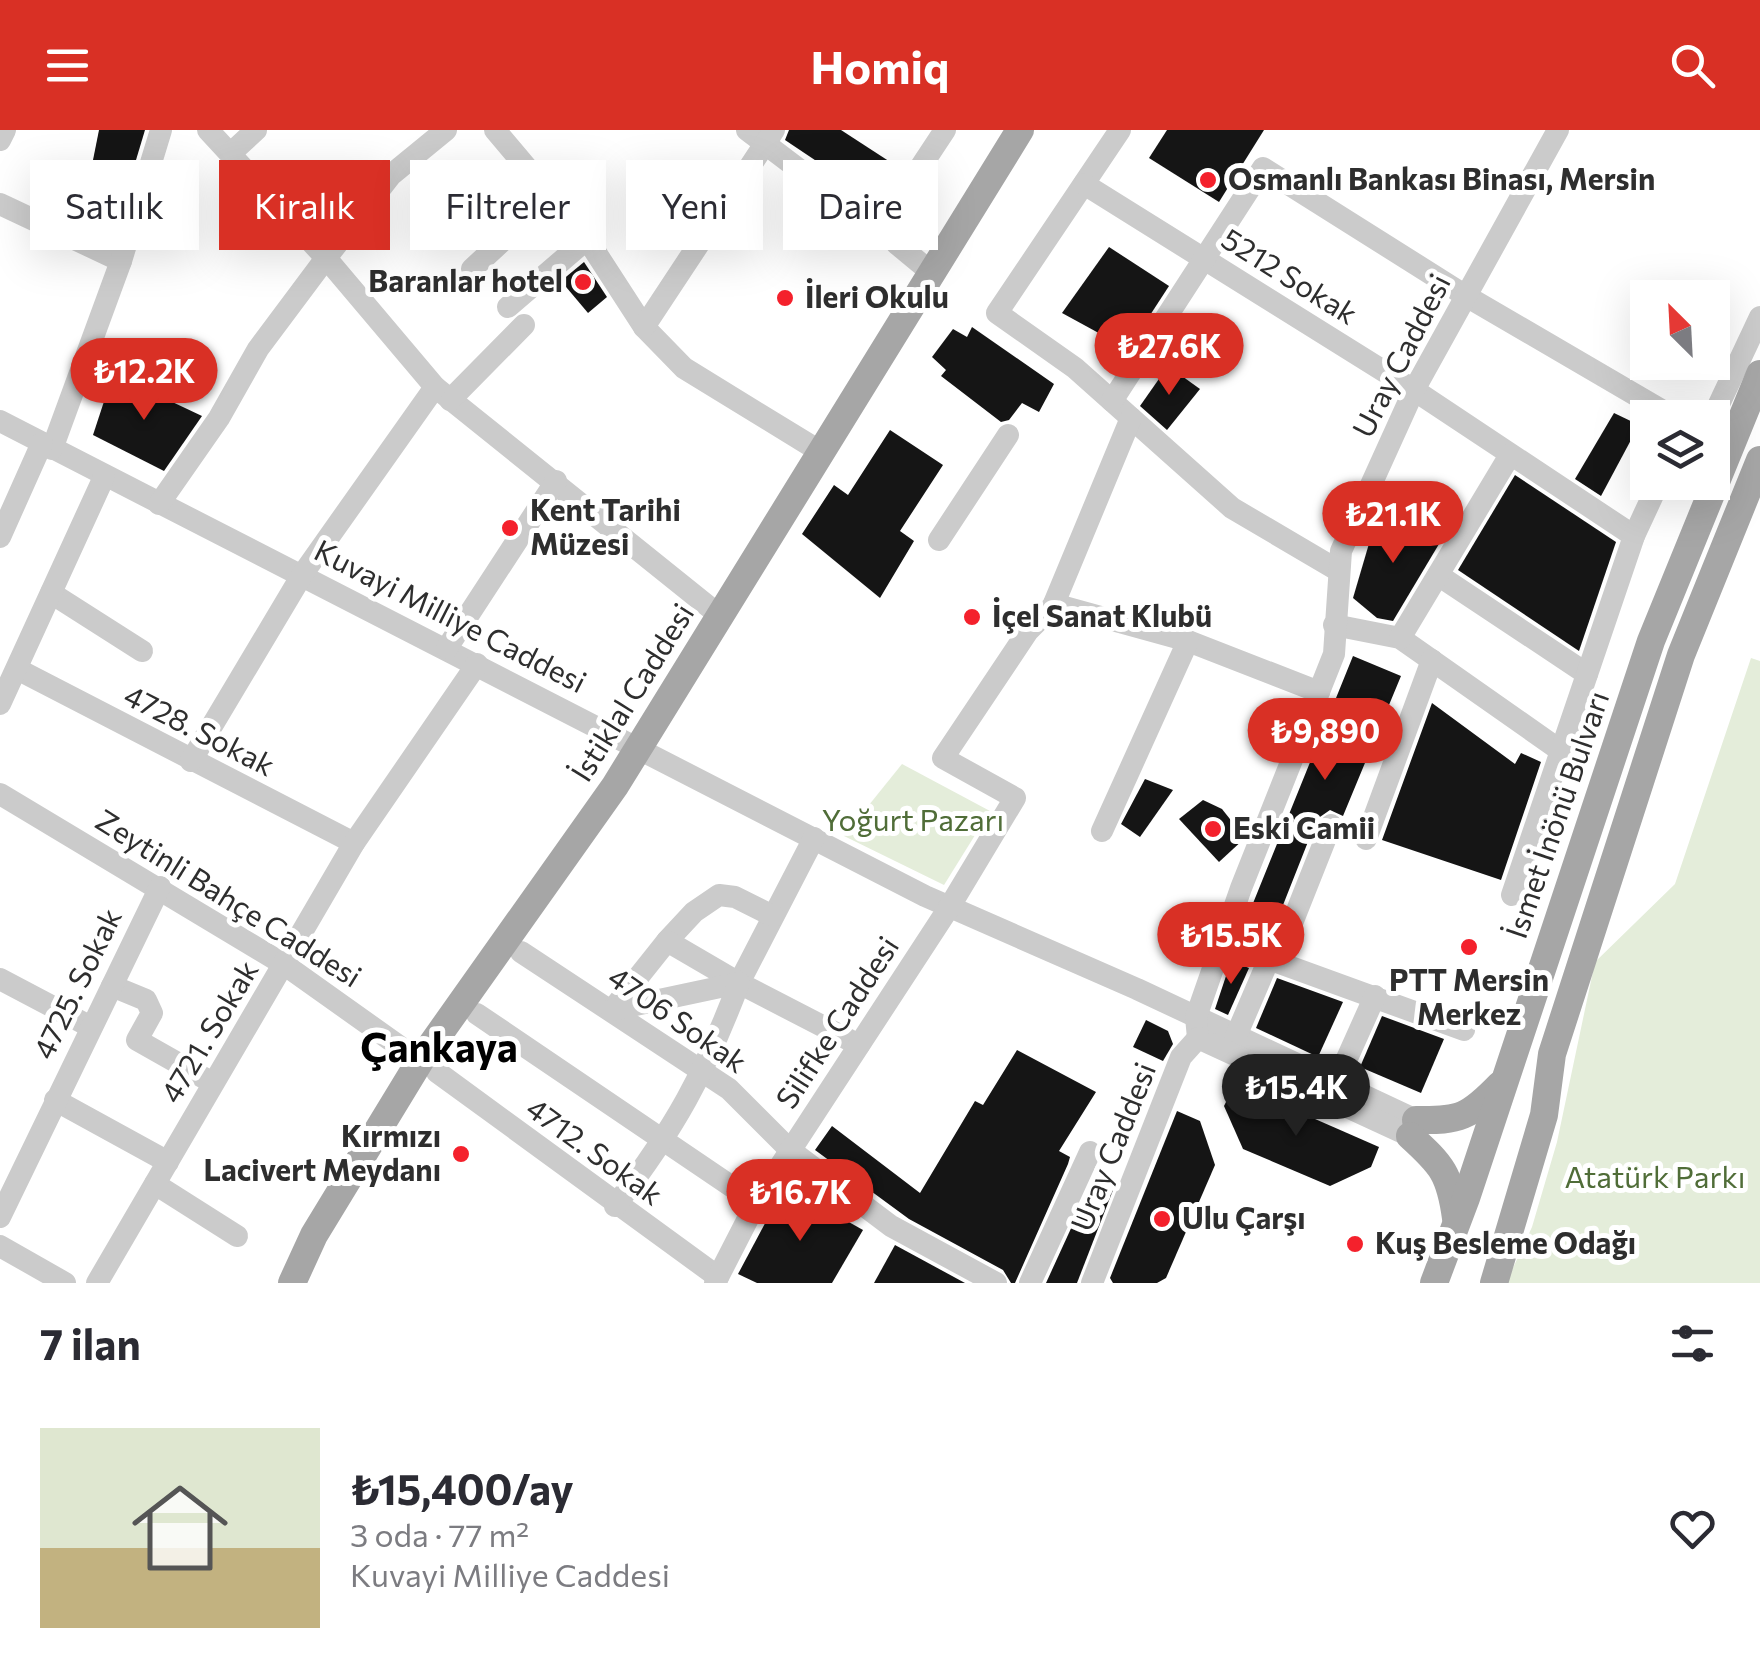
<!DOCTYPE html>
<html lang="tr">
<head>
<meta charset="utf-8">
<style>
  body { margin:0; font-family:Commissioner,sans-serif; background:#f7f7f7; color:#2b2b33; height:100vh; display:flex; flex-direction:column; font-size:38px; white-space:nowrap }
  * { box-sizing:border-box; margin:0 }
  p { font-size:32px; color:#7c7c81 }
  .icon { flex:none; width:55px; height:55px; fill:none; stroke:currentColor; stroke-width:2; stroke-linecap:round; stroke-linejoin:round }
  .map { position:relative; height:1153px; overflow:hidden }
  .details { display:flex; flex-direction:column; background:#fff; flex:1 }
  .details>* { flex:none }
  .hud { position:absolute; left:30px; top:30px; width:1000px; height:90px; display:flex; gap:20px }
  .needle { width:65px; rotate:336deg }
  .buttons { position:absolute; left:1630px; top:150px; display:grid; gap:20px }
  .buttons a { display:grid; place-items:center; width:100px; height:100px; border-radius:0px; background:#fff; box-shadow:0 10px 40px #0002; font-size:50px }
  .price { position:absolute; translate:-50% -85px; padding:0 22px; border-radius:35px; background:#d93025; color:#fff; font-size:32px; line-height:65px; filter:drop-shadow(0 2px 5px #0008) }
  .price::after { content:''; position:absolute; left:50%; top:60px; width:30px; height:22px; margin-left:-15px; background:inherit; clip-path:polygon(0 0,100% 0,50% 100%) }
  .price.current { background:#222; color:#fff }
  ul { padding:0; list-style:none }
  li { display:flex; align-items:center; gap:30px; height:250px; padding:0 40px }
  li span { display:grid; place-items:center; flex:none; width:280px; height:200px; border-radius:0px; color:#555 }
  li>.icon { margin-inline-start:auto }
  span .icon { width:120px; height:120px; fill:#fffc; stroke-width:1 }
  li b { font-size:42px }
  h2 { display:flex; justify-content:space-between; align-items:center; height:120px; padding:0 40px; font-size:42px }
  .chip { padding:0 35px; border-radius:0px; background:#fff; box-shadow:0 10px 40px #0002; font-size:35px; line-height:90px }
  .chip.current { background:#d93025; color:#fff }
  header { display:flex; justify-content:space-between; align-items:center; height:130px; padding:0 40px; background:#d93025; color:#fff; font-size:45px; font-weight:700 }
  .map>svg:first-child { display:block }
</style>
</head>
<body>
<header><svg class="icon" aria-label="menu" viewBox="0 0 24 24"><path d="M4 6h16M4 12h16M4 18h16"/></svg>Homiq<svg class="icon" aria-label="search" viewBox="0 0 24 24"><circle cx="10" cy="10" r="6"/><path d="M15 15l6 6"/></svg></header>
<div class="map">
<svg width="1760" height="1153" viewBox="0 0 1760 1153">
  <rect width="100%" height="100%" fill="#fff"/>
  <g fill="#e4edda">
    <polygon points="1751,528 1760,531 1760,1153 1506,1153 1532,1097 1557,1012 1595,832 1675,754"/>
    <polygon points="902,634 990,681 944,755 844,706"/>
  </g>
  <g fill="#151515">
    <polygon points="99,0 145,0 133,40 93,30"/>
    <polygon points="789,0 841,0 901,39 879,73 785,10"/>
    <polygon points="1167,0 1264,0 1219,72 1149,28"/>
    <polygon points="1109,117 1169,156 1128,219 1062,183"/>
    <polygon points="584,132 607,167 588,183 561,151"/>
    <polygon points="972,197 1054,254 1039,282 1022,273 1009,290 1001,292 941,246 946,240 932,227 953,199 967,207"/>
    <polygon points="1168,236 1200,259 1167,300 1140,276"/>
    <polygon points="113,244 202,286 164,341 93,305"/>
    <polygon points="1614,283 1639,295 1601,366 1575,349"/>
    <polygon points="890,300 943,335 900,401 914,411 880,468 802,404 834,355 848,365"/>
    <polygon points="1515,345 1616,412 1579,521 1458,440"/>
    <polygon points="1378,383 1428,400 1439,414 1393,491 1377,488 1353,468"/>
    <polygon points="1353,526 1401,546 1343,686 1330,680 1317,689 1268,813 1241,803"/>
    <polygon points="1432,573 1515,634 1521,623 1541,632 1501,750 1382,710"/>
    <polygon points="1145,649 1173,660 1140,707 1121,694"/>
    <polygon points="1203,670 1222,679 1245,708 1219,732 1179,689"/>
    <polygon points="1231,831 1249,838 1228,885 1215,879"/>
    <polygon points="1277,848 1343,872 1318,927 1256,898"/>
    <polygon points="1382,886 1444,909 1421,963 1360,937"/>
    <polygon points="1146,890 1168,901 1173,914 1163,931 1133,917"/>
    <polygon points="1017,920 1096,962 1059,1021 1070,1027 1068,1034 1015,1153 1011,1153 1003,1140 909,1089 815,1020 832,996 920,1063 975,971 983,975"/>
    <polygon points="1235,954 1379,1017 1371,1037 1330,1056 1243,1019 1224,976"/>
    <polygon points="1177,981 1200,991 1215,1035 1166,1148 1157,1153 1113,1153 1110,1148"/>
    <polygon points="1095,1046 1115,1055 1077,1153 1046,1153"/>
    <polygon points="785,1056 863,1100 832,1153 757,1153 738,1144"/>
    <polygon points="895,1115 965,1153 874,1153"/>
  </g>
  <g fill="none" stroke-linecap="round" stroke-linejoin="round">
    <g stroke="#cbcbcb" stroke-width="22">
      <polyline points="208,0 326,128 435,257 719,485"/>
      <polyline points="495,0 587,109 644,197 684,238 821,322"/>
      <polyline points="747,0 879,100 945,0"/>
      <polyline points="1120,0 997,183 1075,238 1232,378 1339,441"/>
      <polyline points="0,10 5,0"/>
      <polyline points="231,23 256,0"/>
      <polyline points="1084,54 1414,260 1634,406"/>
      <polyline points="0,74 121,131"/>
      <polyline points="897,114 932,143"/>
      <polyline points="472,139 551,66"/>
      <polyline points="508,177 587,109"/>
      <polyline points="644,197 774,0"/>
      <polyline points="450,270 524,195"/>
      <polyline points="1112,271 1263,38 1466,166 1675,288"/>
      <polyline points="1712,289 1760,187"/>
      <polyline points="0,291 925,766 1137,859 1416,990"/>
      <polyline points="52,319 121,131 161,0"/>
      <polyline points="159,374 219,288 258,219 326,128 391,45 446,0"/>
      <polyline points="0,407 42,313"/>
      <polyline points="939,410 1008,305"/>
      <polyline points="1438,445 1587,544"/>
      <polyline points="51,463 142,521"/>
      <polyline points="1054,474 1188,511 1319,562"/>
      <polyline points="1334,495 1400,508 1561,621"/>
      <polyline points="1400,508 1510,325"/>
      <polyline points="447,518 556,351"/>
      <polyline points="17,539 354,713"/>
      <polyline points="0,574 104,347"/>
      <polyline points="191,631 302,445 435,257"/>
      <polyline points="0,664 285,835 420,931"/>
      <polyline points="1102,701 1188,511"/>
      <polyline points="814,708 739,853 859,915"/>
      <polyline points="1366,709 1432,530"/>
      <polyline points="1512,765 1634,406 1659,352"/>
      <polyline points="667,811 694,782 719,765 735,767 773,786"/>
      <polyline points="1222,812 1464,900"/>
      <polyline points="521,822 729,959 790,1020 891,1096 996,1153"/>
      <polyline points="1277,831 1331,695"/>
      <polyline points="0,849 89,896"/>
      <polyline points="112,856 146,870 152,883 137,910 213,953"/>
      <polyline points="612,880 667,811 739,853"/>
      <polyline points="612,880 739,853"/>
      <polyline points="477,884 756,1073"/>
      <polyline points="1236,906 1269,829"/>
      <polyline points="1198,908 1196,887 1241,758 1334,524 1341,421 1414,260 1558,0"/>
      <polyline points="1198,908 1410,1006"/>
      <polyline points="437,942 718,1147"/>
      <polyline points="1336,953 1375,866"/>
      <polyline points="55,970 168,1032"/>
      <polyline points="155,1054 237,1106"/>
      <path d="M 615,1076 C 675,998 704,945 739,853"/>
      <polyline points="0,1087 160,757"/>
      <polyline points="0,1116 65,1153"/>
      <polyline points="97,1153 354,713 477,534"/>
      <polyline points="715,1153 756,1073 950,776 1015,668 943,628 1028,501 1053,476 1131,288"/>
      <polyline points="1030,1153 1090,1022"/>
      <polyline points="1092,1153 1181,927 1198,908"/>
    </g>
    <g stroke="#a6a6a6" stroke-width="28">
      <path d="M 1416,990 C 1460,991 1469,987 1500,955"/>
      <path d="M 1410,1006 C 1442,1035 1450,1044 1456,1088"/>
      <polyline points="292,1153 314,1105 420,931 615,656 1020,0"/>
      <polyline points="1434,1153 1466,1068 1651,511 1760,244"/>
      <polyline points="1494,1153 1544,985 1552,924 1594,794 1681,525 1760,330"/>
    </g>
  </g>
  <g fill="#f4212c" stroke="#fff" stroke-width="4">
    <circle cx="1208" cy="50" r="10"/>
    <circle cx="583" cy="152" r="10"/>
    <circle cx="785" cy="168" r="10"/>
    <circle cx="510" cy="398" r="10"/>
    <circle cx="972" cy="487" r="10"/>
    <circle cx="1213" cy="699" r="10"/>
    <circle cx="1469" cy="817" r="10"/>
    <circle cx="461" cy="1024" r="10"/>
    <circle cx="1162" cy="1089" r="10"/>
    <circle cx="1355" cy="1114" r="10"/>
  </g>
  <g text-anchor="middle" stroke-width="10" stroke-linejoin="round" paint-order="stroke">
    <g font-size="30" font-weight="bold" fill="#2e2e2e" stroke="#fff" text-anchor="start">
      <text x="1228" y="60">Osmanlı Bankası Binası, Mersin</text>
      <text x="563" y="162" text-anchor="end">Baranlar hotel</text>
      <text x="805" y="178">İleri Okulu</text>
      <text x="530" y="391">Kent Tarihi<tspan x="530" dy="34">Müzesi</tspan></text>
      <text x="992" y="497">İçel Sanat Klubü</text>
      <text x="1233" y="709">Eski Camii</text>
      <text x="1469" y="861" text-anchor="middle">PTT Mersin<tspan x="1469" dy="34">Merkez</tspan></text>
      <text x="441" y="1017" text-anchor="end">Kırmızı<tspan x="441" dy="34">Lacivert Meydanı</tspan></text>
      <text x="1182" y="1099">Ulu Çarşı</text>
      <text x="1375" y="1124">Kuş Besleme Odağı</text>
    </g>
    <g font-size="30" fill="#2e2e2e" stroke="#fff">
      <text transform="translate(1289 147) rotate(32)" y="10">5212 Sokak</text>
      <text transform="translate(1402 226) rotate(-63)" y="10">Uray Caddesi</text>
      <text transform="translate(450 487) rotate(27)" y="10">Kuvayi Milliye Caddesi</text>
      <text transform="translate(633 563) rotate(-58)" y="10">İstiklal Caddesi</text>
      <text transform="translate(199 601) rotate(27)" y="10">4728. Sokak</text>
      <text transform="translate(1558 685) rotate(-71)" y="10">İsmet İnönü Bulvarı</text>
      <text transform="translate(228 769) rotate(32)" y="10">Zeytinli Bahçe Caddesi</text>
      <text transform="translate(78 854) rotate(-64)" y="10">4725. Sokak</text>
      <text transform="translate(677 890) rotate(35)" y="10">4706 Sokak</text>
      <text transform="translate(838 893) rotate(-57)" y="10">Silifke Caddesi</text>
      <text transform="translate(210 902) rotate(-59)" y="10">4721. Sokak</text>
      <text transform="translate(1114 1017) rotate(-68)" y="10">Uray Caddesi</text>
      <text transform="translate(594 1022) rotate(36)" y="10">4712. Sokak</text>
    </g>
    <g font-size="30" fill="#506d38" stroke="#fff">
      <text x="913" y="701">Yoğurt Pazarı</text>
      <text x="1655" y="1058">Atatürk Parkı</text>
    </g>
    <g font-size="40" font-weight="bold" fill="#000" stroke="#fff">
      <text x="439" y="932">Çankaya</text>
    </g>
  </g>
</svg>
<div class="buttons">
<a><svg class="needle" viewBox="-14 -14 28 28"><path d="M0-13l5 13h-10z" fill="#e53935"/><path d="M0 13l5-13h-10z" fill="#7c7c81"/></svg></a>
<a><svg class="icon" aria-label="layers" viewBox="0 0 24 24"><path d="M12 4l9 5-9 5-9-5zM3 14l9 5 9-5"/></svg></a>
</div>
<b class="price" style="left:1169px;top:268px">₺27.6K</b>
<b class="price" style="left:144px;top:293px">₺12.2K</b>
<b class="price" style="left:1393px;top:436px">₺21.1K</b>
<b class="price" style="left:1325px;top:653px">₺9,890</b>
<b class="price" style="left:1231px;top:857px">₺15.5K</b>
<b class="price current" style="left:1296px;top:1009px">₺15.4K</b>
<b class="price" style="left:800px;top:1114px">₺16.7K</b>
<div class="hud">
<a class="chip">Satılık</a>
<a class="chip current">Kiralık</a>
<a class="chip">Filtreler</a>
<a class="chip">Yeni</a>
<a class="chip">Daire</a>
</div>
</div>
<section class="details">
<h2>7 ilan<svg class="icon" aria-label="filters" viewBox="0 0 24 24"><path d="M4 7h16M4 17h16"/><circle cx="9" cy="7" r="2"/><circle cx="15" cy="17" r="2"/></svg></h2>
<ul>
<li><span style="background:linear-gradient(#dfe7d0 60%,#c2b280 0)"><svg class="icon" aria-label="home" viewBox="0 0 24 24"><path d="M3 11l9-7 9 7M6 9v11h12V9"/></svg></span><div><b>₺15,400/ay</b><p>3 oda · 77 m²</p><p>Kuvayi Milliye Caddesi</p></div><svg class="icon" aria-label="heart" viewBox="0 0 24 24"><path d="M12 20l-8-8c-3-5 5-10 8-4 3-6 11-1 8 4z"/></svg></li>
</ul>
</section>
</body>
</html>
